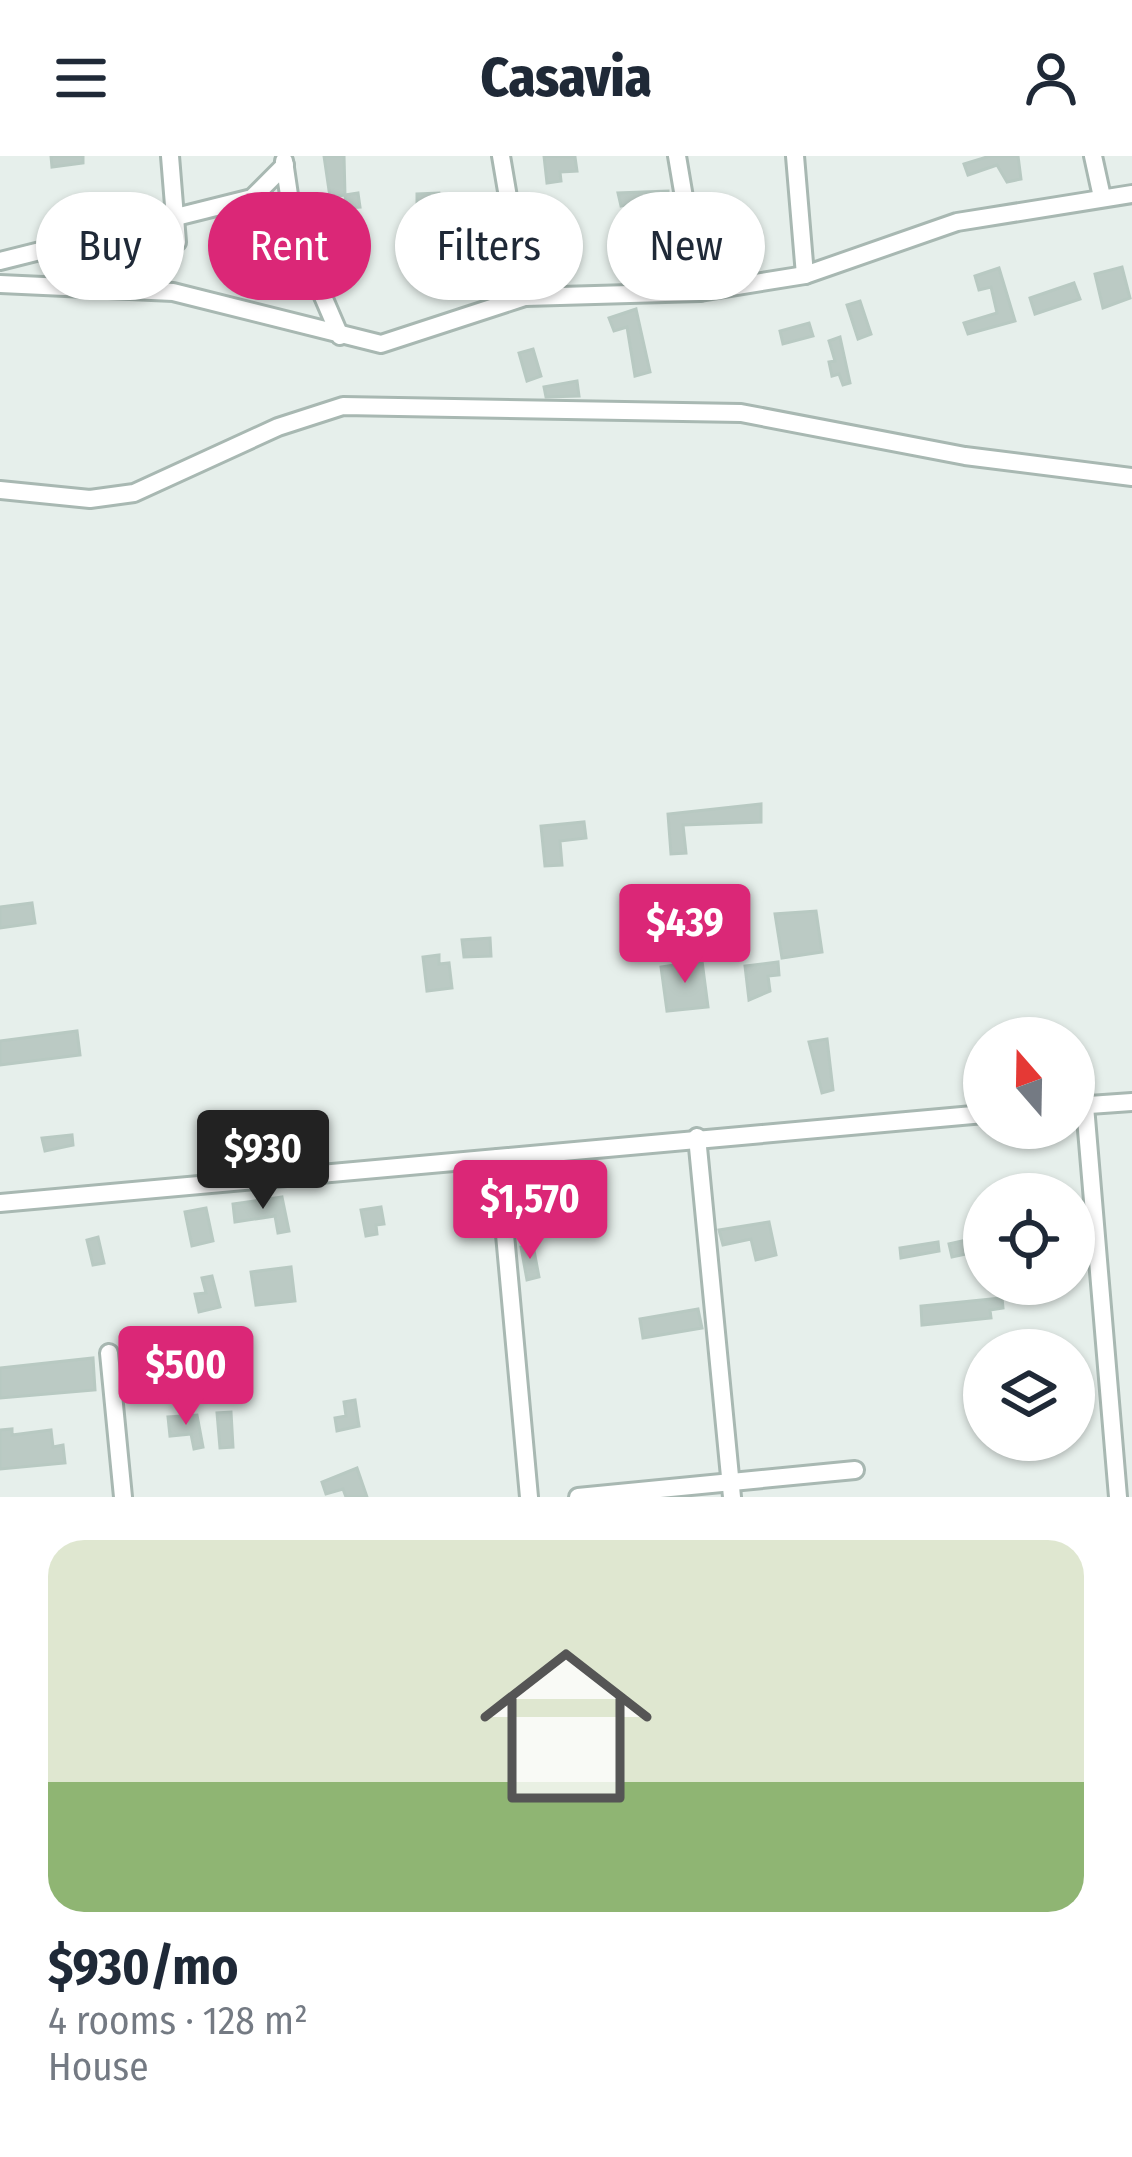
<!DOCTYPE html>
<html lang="en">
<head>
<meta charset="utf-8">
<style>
  body { margin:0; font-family:"Fira Sans Condensed",sans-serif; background:#f6f6f7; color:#1f2937; height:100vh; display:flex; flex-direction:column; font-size:45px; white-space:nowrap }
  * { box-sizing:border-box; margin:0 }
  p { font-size:39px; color:#747a83 }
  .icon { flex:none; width:66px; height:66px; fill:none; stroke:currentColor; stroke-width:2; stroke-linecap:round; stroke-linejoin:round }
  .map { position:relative; height:1341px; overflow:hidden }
  .side { display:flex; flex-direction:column; background:#fff; flex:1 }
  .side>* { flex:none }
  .hud { position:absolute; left:36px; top:36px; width:1062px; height:108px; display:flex; gap:24px }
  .needle { width:78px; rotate:340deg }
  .buttons { position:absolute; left:963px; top:861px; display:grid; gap:24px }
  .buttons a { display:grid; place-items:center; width:132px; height:132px; border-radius:50%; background:#fff; box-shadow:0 3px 9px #0004; font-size:60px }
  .price { position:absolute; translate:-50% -102px; padding:0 27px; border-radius:12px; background:#db2777; color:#fff; font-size:39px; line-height:78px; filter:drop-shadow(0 3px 6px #0008) }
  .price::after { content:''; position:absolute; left:50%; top:72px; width:36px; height:27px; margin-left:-18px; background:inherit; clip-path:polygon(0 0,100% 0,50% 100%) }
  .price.current { background:#222; color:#fff }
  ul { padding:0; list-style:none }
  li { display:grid; align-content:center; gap:24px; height:636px; padding:0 48px }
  li span { display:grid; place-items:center; height:372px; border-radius:36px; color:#555 }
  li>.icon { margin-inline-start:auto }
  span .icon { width:216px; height:216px; fill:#fffc; stroke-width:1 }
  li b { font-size:51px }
  .tag { padding:0 42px; border-radius:54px; background:#fff; box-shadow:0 3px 9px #0004; font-size:42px; line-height:108px }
  .tag.current { background:#db2777; color:#fff }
  header { display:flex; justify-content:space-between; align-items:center; height:156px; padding:0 48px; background:#fff; font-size:54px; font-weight:800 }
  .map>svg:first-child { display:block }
</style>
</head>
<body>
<header><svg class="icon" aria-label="menu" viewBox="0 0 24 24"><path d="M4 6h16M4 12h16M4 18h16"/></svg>Casavia<svg class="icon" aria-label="person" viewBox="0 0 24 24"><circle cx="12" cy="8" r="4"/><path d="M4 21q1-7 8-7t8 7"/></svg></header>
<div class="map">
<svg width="1132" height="1341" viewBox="0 0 1132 1341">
  <rect width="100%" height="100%" fill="#e6efeb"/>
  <g fill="#bbcac4" stroke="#b8c9c2" stroke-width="3">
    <polygon points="51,0 83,0 83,7 52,11"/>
    <polygon points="324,0 344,0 345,39 358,37 360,51 346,52 345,39 330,41"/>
    <polygon points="544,0 575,1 577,15 560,16 561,25 547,27"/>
    <polygon points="990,0 1018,0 1021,23 1007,26 997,9 968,19 964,8"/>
    <polygon points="668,35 668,40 660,42 661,58 674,57 676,72 649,74 646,45 621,50 618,37"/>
    <polygon points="439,37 441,50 417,51 417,38"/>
    <polygon points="1122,111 1130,142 1103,152 1095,118"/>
    <polygon points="999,112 1015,165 968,178 964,167 997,157 991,131 979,134 975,120"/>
    <polygon points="1074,127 1080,143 1035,158 1030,142"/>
    <polygon points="860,145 871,178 858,183 847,149"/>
    <polygon points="636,153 650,216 635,220 627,171 614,175 609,162"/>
    <polygon points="809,167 813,180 783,188 780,175"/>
    <polygon points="840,181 850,227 843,229 839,218 832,220 829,206 835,205 829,185"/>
    <polygon points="533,193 541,220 527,225 519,197"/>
    <polygon points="577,225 579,240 546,241 544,231"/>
    <polygon points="761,648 761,666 683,669 686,697 671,698 668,658"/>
    <polygon points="584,666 586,682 560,685 562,709 545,710 541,670"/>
    <polygon points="32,747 35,767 0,772 0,751"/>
    <polygon points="816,755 822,796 782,802 775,758"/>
    <polygon points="490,782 491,800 464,801 462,784"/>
    <polygon points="439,799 439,808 449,807 452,832 427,835 423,801"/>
    <polygon points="702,805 708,851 667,855 661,811"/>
    <polygon points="778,806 779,819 768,820 770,835 749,844 745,810"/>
    <polygon points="77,875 80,899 0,909 0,885"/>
    <polygon points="827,883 833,934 822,937 809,886"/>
    <polygon points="72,979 73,989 45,995 42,982"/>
    <polygon points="547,1033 551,1051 520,1058 516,1041"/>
    <polygon points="282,1041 289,1075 278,1077 275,1060 235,1066 233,1048"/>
    <polygon points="381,1051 384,1068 376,1069 377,1078 366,1080 361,1054"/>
    <polygon points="206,1052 213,1085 192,1090 185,1056"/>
    <polygon points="769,1066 776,1099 756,1104 751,1083 723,1089 719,1074"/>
    <polygon points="98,1081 104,1107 93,1109 87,1084"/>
    <polygon points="971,1083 984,1084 984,1115 977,1115 975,1096 952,1101 949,1088"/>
    <polygon points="938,1086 939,1095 901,1102 900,1092"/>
    <polygon points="533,1089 539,1121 527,1124 521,1091"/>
    <polygon points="291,1111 295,1145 256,1149 251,1116"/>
    <polygon points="212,1120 220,1151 199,1156 195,1138 206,1137 202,1122"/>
    <polygon points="1002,1142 1003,1152 990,1154 991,1162 922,1169 921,1150"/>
    <polygon points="698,1153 702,1172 643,1182 640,1163"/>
    <polygon points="191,1191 193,1209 182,1210 186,1226 167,1234 159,1196"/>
    <polygon points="93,1202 95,1234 0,1242 0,1212"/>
    <polygon points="143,1212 146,1232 125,1235 124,1215"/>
    <polygon points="355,1244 359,1270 337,1275 335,1262 346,1260 344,1246"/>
    <polygon points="231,1256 233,1291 220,1292 217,1257"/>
    <polygon points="197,1259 203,1291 194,1293 191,1278 170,1280 168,1261"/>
    <polygon points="12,1273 12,1279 51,1274 53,1291 63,1289 65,1307 0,1313 0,1274"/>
    <polygon points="357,1312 367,1341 346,1341 343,1333 326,1338 322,1326"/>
  </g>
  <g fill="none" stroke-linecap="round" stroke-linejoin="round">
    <g stroke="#a8b8b2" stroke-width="22">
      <g id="minor">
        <polyline points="501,0 525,141"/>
        <polyline points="677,0 700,136"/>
        <polyline points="795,0 805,119"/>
        <polyline points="1093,0 1102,41"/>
        <polyline points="284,5 294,73 340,180"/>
        <polyline points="0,105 252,42 285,9"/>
        <polyline points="0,128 173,136 381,188 525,141 700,136 805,119 957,66 1132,38"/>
        <polyline points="118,131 177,86 170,0"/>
        <polyline points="0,334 90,343 134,337 278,271 343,250 741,257 965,300 1132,321"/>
        <polyline points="1075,950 1132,946"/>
        <polyline points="1085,950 1118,1341"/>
        <polyline points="697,981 732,1341"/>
        <polyline points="498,1002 529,1341"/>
        <polyline points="0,1047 984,958"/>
        <polyline points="109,1197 123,1341"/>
        <polyline points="578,1341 855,1314"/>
      </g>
    </g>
    <use href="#minor" stroke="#fff" stroke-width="16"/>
  </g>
</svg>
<div class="buttons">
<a><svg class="needle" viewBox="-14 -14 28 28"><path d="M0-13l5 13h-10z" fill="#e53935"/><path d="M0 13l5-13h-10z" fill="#747a83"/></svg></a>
<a><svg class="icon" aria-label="locate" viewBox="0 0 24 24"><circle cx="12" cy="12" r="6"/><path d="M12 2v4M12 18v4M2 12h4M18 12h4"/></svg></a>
<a><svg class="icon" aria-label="layers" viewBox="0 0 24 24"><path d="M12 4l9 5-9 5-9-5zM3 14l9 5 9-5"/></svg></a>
</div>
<b class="price" style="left:685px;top:830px">$439</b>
<b class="price current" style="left:263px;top:1056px">$930</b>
<b class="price" style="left:530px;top:1106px">$1,570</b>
<b class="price" style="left:186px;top:1272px">$500</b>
<div class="hud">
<a class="tag">Buy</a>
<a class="tag current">Rent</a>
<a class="tag">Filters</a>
<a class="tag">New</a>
</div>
</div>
<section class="side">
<ul>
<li><span style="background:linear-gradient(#dfe7d0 65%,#8fb573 0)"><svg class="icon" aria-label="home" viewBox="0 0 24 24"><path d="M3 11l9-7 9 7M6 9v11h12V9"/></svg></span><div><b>$930/mo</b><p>4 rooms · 128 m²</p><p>House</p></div></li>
</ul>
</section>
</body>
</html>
